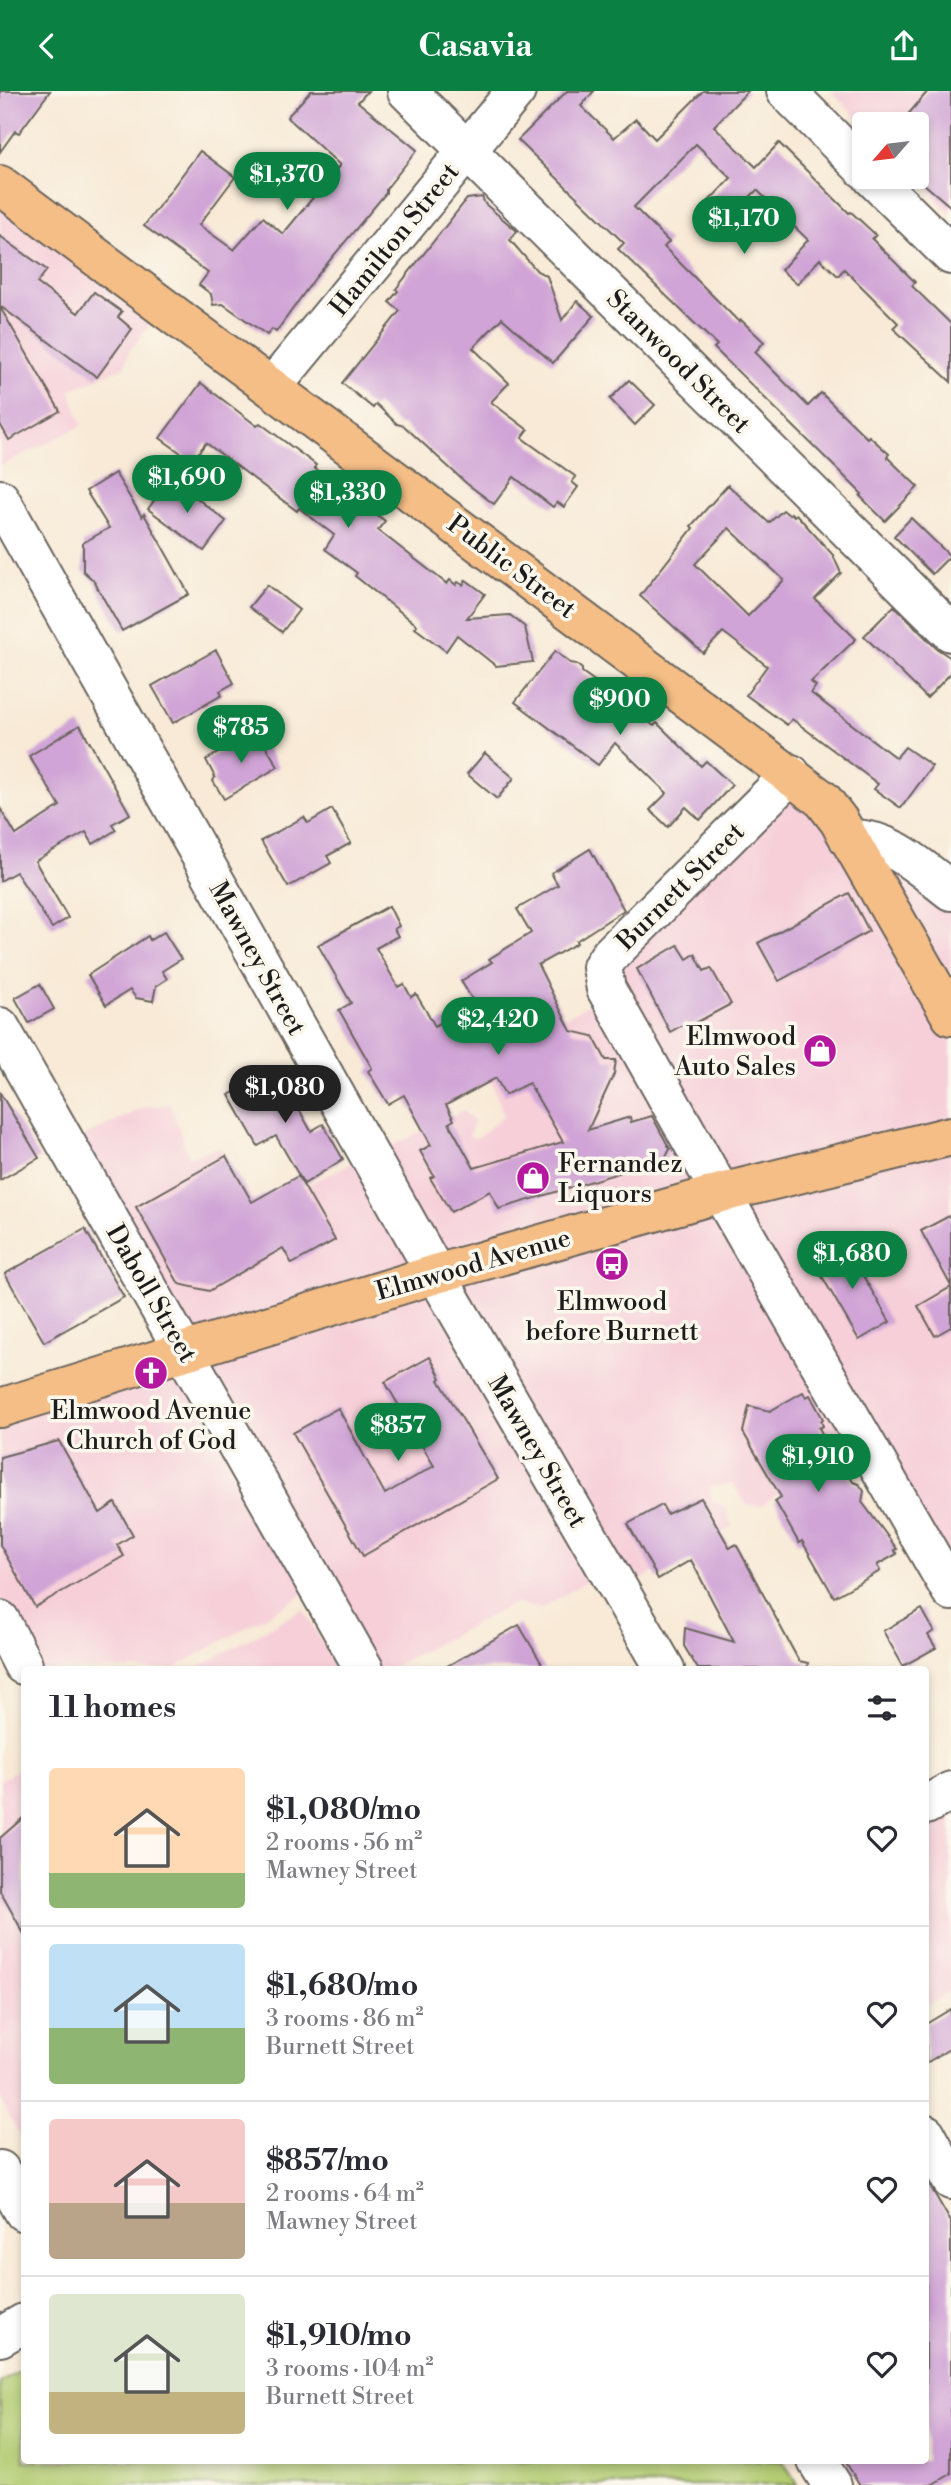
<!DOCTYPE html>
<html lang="en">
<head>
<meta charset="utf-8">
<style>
  body { margin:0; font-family:"Libre Bodoni",serif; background:#f7f7f7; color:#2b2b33; height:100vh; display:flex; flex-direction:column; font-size:26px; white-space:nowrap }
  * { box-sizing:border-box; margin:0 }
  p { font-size:23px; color:#7c7c81 }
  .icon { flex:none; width:38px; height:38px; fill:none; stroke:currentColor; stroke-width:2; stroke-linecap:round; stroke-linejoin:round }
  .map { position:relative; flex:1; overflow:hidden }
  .side { position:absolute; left:21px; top:1575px; width:908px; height:798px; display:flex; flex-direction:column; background:#fff; border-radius:7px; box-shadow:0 4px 10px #0003 }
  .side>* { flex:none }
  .needle { width:46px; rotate:242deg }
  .controls { position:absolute; left:852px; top:21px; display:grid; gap:14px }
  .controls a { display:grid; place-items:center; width:77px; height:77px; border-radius:7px; background:#fff; box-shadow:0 4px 10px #0003; font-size:35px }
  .price { position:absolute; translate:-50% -60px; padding:0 16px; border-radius:24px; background:#0b8043; color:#fff; font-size:23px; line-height:46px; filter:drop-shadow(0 2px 4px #0008) }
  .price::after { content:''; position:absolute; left:50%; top:42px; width:21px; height:16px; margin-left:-10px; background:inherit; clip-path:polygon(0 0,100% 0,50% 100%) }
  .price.active { background:#222; color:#fff }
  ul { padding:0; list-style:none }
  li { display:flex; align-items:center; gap:21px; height:175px; padding:0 28px }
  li+li { border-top:2px solid #e1e1e2 }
  li span { display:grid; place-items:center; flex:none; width:196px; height:140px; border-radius:7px; color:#555 }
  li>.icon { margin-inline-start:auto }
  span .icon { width:84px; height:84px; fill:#fffc; stroke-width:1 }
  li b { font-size:30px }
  h2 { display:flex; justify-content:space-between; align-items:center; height:84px; padding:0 28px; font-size:30px }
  header { display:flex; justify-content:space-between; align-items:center; height:91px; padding:0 28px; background:#0b8043; color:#fff; font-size:32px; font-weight:800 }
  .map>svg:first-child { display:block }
</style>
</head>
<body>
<header><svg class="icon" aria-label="back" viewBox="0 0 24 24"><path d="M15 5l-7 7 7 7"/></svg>Casavia<svg class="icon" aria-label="share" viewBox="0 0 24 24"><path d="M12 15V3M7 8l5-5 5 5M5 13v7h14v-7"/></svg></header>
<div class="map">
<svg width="951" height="2394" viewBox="0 0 951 2394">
  <rect width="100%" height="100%" fill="#fbf7ec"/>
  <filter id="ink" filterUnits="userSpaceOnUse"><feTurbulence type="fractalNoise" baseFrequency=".0143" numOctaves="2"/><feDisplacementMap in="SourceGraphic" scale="14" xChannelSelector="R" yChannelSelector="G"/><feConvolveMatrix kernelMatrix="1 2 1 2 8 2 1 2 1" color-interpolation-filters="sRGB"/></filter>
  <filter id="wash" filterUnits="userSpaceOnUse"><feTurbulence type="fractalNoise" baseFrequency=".00686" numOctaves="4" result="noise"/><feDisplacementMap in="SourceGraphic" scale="28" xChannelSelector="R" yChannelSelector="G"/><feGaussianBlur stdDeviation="1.57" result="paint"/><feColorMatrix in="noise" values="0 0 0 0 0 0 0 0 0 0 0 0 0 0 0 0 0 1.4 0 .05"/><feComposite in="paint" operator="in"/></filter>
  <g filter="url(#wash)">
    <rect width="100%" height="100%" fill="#f8ead7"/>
    <g fill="#f6cfd9">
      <polygon points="831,0 951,0 951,123 915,86 917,86 917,33 864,34"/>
      <polygon points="0,86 166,214 131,258 124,276 70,299 82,335 0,375"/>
      <polygon points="790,673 951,790 951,1483 872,1347 819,1372 761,1415 747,1414 733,1393 709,1396 712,1409 725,1416 732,1436 632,1494 614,1474 540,1518 515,1512 388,1578 375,1578 325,1491 173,1578 36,1578 0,1515 0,1309 185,1255 78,1048 145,1016 170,1013 189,1066 220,1056 258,1119 377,1059 385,1058 464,1019 474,1031 469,1045 477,1047 504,1025 479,955 542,940 615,898 614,866"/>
      <polygon points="303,1518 337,1578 195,1578"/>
      <polygon points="24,1675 24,2052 0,2008 0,1689"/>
      <polygon points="951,1697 951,1900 926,1915 926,1711"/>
    </g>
    <polygon fill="#b1cb70" stroke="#667446" stroke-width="2" points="24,2277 24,2370 783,2370 797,2394 0,2394 0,2292"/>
    <g id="blocks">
      <g fill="#d0a4d6" fill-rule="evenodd">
        <polygon points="0,0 50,0 19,42 15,40 0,61"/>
        <polygon points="311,0 368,0 358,11 417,59 386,98 386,102 315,187 276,241 272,238 267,244 223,213 213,214 211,203 199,194 208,182 144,135 200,60 235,86 199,134 234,159 263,126 283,143 340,74 287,26"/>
        <polygon points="567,0 594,0 581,15 614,47 636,28 655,48 703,0 748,0 714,35 756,76 779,52 849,122 851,121 876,144 872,148 915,191 912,195 951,233 951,291 893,237 898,232 844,178 838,185 820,168 797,193 781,179 808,149 757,99 726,130 707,112 731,87 696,53 634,116 669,151 664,156 739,231 741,229 764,251 755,261 808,315 821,302 867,347 869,345 889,363 887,366 918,396 885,430 860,405 862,403 837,378 714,257 717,254 618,158 624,152 518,49"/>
        <polygon points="928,0 951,0 951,116 917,87 917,33 900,33"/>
        <polygon points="482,106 485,113 517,140 510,149 537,180 547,185 562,229 577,210 594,225 553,272 502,227 473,257 509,292 491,311 528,339 522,347 576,386 572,391 578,396 564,416 557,411 553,416 514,386 494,413 466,392 404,335 397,333 376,313 373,317 342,292 400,220 389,211 398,200 396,198 467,108"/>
        <polygon points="0,145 47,179 37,192 78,222 94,201 122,221 118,226 132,238 97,286 0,215"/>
        <polygon points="0,216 60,320 9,349 0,333"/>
        <polygon points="629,289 655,314 635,334 610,308"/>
        <polygon points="201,292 257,335 260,332 316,374 314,377 385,430 378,439 447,493 450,489 456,494 458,491 463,494 466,489 485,503 467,527 510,524 525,536 533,571 496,575 457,544 446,560 415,537 417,534 355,485 357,482 325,458 334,444 299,417 297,420 206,352 192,370 160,347"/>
        <polygon points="115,382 142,426 144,423 189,503 122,540 93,489 83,480 83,452 109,437 86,400"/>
        <polygon points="171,387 226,430 204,460 148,418"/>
        <path d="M 728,394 L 769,432 L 783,419 L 789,424 L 791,422 L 794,425 L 796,423 L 833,464 L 841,482 L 815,508 L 856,548 L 811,591 L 816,595 L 811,602 L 896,667 L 905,656 L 932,675 L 901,717 L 874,698 L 878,693 L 792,628 L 787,634 L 746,604 L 767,575 L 723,541 L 703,562 L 640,505 L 693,437 L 691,435 ZM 729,437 L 784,489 L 748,525 L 695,473 Z"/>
        <polygon points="911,427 950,465 932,483 894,445"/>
        <polygon points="267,494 299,519 282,541 249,516"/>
        <polygon points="894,515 936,557 951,567 951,582 927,607 864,545"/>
        <polygon points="216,559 234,592 220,600 222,604 173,632 152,595"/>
        <polygon points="555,560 570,572 576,573 582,578 582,581 606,598 615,601 622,606 622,610 654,635 657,632 701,675 706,670 732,694 700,729 686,716 668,736 650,719 667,702 615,652 598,674 515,611"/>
        <polygon points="80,634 130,723 112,733 116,739 93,753 86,741 35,770 68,827 52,837 16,781 0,790 0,717 16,744 60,715 29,665"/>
        <polygon points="257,640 278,676 224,708 213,690 215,686 206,669"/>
        <polygon points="485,662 514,687 497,708 467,683"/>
        <polygon points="332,718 351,752 327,765 331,772 288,796 261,750 304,726 308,732"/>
        <path d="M 590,758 L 624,819 L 576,850 L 577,852 L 538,874 L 571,940 L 593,945 L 606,969 L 616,969 L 614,983 L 588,1039 L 630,1026 L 631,1031 L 652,1025 L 670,1058 L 665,1068 L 499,1118 L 490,1100 L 451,1121 L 430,1087 L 434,1085 L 420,1060 L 431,1054 L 404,1004 L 388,1013 L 368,980 L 372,977 L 339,919 L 351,912 L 318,854 L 389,815 L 399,835 L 394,838 L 398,845 L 376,857 L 398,896 L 404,893 L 411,906 L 416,903 L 435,935 L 475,913 L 461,890 L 492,871 L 489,868 L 531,842 L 517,818 L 558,794 L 551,782 ZM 496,987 L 505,1004 L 529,992 L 563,1051 L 474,1077 L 449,1032 L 454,1029 L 446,1014 Z"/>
        <polygon points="849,802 869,840 779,890 758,852"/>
        <polygon points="164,841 181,868 162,880 167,888 156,895 153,910 136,907 130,899 106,914 88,884 148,845 150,849"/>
        <polygon points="678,854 687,868 695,863 704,880 711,877 731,913 690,935 688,931 670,941 637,878"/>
        <polygon points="40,893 54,918 29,932 15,907"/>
        <polygon points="276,977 311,1040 323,1033 343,1068 304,1093 276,1045 258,1055 229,1004"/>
        <polygon points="0,1002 39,1067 0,1089"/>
        <polygon points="226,1065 252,1111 298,1085 335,1149 292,1173 283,1157 209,1200 179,1193 136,1116"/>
        <polygon points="951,1124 951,1195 921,1140"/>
        <polygon points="85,1138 124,1206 44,1251 5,1183"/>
        <polygon points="844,1152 890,1231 859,1249 813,1170"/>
        <polygon points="951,1196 951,1236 935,1245 918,1215"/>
        <polygon points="430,1266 441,1287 439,1289 498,1388 363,1465 293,1342 338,1317 385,1403 434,1375 385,1291"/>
        <polygon points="803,1301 806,1306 810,1304 823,1328 821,1330 823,1335 819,1337 840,1376 846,1379 853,1391 859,1393 864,1400 862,1411 897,1458 894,1459 897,1463 877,1474 880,1480 834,1506 802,1450 799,1452 775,1410 781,1406 743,1341 749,1315 770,1320"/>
        <polygon points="59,1350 100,1422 115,1412 133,1444 117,1454 124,1465 35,1516 0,1454 0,1366"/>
        <polygon points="701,1407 730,1457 736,1453 799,1570 808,1572 807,1578 698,1578 684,1555 685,1537 734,1551 691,1469 658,1488 628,1433 662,1414 667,1423"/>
        <polygon points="922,1518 934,1540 928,1544 936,1557 903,1575 883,1540"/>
        <polygon points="519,1534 545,1578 442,1578"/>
        <polygon points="24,1726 24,1843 0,1800 0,1747"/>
        <polygon points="951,1918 951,1957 926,1972 926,1933"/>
        <polygon points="926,2088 951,2131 951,2383 932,2394 860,2394 845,2370 926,2370"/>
      </g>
    </g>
  </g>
  <g filter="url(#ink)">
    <use href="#blocks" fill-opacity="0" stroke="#69645d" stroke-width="2"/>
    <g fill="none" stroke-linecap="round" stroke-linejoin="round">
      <g stroke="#69645d" stroke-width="42">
        <g id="minor">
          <polyline points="407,0 951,541"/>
          <polyline points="786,0 864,78"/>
          <polyline points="872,86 951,164"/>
          <polyline points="272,296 516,0"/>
          <polyline points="0,408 436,1183 665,1578"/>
          <polyline points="791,683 609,865 602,876 606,898 721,1102 951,1500"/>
          <path d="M 849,748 C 889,746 921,777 951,800"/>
          <polyline points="0,936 364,1578"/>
          <polyline points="0,1529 23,1574"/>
          <polyline points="926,1714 951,1700"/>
          <polyline points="926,2043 951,2089"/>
          <polyline points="0,2079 24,2121"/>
          <polyline points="0,2246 24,2232"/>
          <polyline points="817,2370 832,2394"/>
        </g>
      </g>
      <g stroke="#69645d" stroke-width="42">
        <g id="major">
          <polyline points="0,94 823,709 839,730 951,925"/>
          <polyline points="0,1317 436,1183 721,1102 951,1045"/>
        </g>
      </g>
      <use href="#minor" stroke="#fff" stroke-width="38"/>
      <use href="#major" stroke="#f5be86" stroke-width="38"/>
    </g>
  </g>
  <defs>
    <g id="shop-disc" transform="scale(1.75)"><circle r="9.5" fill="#b5179e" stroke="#fbf7ec"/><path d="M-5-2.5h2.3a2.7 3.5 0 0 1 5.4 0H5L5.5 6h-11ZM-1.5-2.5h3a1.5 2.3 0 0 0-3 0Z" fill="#fff"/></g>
    <g id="bus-disc" transform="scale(1.75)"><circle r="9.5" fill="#b5179e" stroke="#fbf7ec"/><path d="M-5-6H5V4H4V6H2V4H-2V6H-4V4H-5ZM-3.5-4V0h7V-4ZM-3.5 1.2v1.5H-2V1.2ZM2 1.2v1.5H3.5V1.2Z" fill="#fff"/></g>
    <g id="church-disc" transform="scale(1.75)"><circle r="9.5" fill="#b5179e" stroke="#fbf7ec"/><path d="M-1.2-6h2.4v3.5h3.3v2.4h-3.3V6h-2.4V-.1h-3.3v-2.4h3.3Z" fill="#fff"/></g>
  </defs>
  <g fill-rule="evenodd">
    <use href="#shop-disc" x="820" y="960"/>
    <use href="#shop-disc" x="533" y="1087"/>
    <use href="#bus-disc" x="612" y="1173"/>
    <use href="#church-disc" x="151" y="1282"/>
  </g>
  <g text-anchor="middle" stroke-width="7" stroke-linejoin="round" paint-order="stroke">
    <g font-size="26" fill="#1c1c1c" stroke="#fbf7ec">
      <text transform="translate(394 148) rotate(-51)" y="9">Hamilton Street</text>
      <text transform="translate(679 270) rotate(45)" y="9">Stanwood Street</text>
      <text transform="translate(512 475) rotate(37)" y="9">Public Street</text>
      <text transform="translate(680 795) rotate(-45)" y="9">Burnett Street</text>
      <text transform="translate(258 867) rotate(61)" y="9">Mawney Street</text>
      <text transform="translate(473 1173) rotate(-16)" y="9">Elmwood Avenue</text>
      <text transform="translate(152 1202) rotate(60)" y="9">Daboll Street</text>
      <text transform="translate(538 1360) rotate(60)" y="9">Mawney Street</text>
    </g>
    <g font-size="26" fill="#1c1c1c" stroke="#fbf7ec">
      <text x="796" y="954" text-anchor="end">Elmwood<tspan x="796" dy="30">Auto Sales</tspan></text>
      <text x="558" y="1081" text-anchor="start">Fernandez<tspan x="558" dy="30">Liquors</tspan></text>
      <text x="612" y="1219">Elmwood<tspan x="612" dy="30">before Burnett</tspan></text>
      <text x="151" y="1328">Elmwood Avenue<tspan x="151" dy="30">Church of God</tspan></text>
    </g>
  </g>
</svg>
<div class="controls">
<a><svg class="needle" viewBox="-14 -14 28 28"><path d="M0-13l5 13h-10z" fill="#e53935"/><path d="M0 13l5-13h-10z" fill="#7c7c81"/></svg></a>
</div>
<b class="price" style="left:287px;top:121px">$1,370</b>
<b class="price" style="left:744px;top:165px">$1,170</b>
<b class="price" style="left:187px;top:424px">$1,690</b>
<b class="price" style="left:348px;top:439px">$1,330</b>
<b class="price" style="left:620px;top:646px">$900</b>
<b class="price" style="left:241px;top:674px">$785</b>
<b class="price" style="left:498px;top:966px">$2,420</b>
<b class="price active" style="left:285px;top:1034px">$1,080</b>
<b class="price" style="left:852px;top:1200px">$1,680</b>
<b class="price" style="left:398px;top:1372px">$857</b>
<b class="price" style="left:818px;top:1403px">$1,910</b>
<section class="side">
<h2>11 homes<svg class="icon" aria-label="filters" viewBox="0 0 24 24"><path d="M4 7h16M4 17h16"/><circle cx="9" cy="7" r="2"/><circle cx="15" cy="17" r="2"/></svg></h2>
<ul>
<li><span style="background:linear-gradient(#ffd9b3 75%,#8fb573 0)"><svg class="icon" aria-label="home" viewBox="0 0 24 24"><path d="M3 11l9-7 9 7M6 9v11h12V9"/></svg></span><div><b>$1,080/mo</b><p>2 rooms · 56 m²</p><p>Mawney Street</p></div><svg class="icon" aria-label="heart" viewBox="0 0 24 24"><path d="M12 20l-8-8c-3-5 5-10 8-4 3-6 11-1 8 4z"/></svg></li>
<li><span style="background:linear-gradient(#bfe0f5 60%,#8fb573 0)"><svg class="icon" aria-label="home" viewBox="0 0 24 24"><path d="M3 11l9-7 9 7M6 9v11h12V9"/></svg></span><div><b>$1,680/mo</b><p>3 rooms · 86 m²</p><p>Burnett Street</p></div><svg class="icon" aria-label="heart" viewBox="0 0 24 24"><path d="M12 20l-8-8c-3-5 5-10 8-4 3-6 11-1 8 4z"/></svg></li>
<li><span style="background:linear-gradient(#f6c9c9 60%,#b9a48a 0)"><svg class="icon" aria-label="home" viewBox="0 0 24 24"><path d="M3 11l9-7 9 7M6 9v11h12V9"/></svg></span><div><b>$857/mo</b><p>2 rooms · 64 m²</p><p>Mawney Street</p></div><svg class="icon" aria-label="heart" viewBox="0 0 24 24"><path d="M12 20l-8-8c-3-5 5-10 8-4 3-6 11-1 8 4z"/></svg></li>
<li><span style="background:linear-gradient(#dfe7d0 70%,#c2b280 0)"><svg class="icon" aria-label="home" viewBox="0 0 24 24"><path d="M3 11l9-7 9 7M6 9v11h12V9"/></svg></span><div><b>$1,910/mo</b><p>3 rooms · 104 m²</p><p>Burnett Street</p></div><svg class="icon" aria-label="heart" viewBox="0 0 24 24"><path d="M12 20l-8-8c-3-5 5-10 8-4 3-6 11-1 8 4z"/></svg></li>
</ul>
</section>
</div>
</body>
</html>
